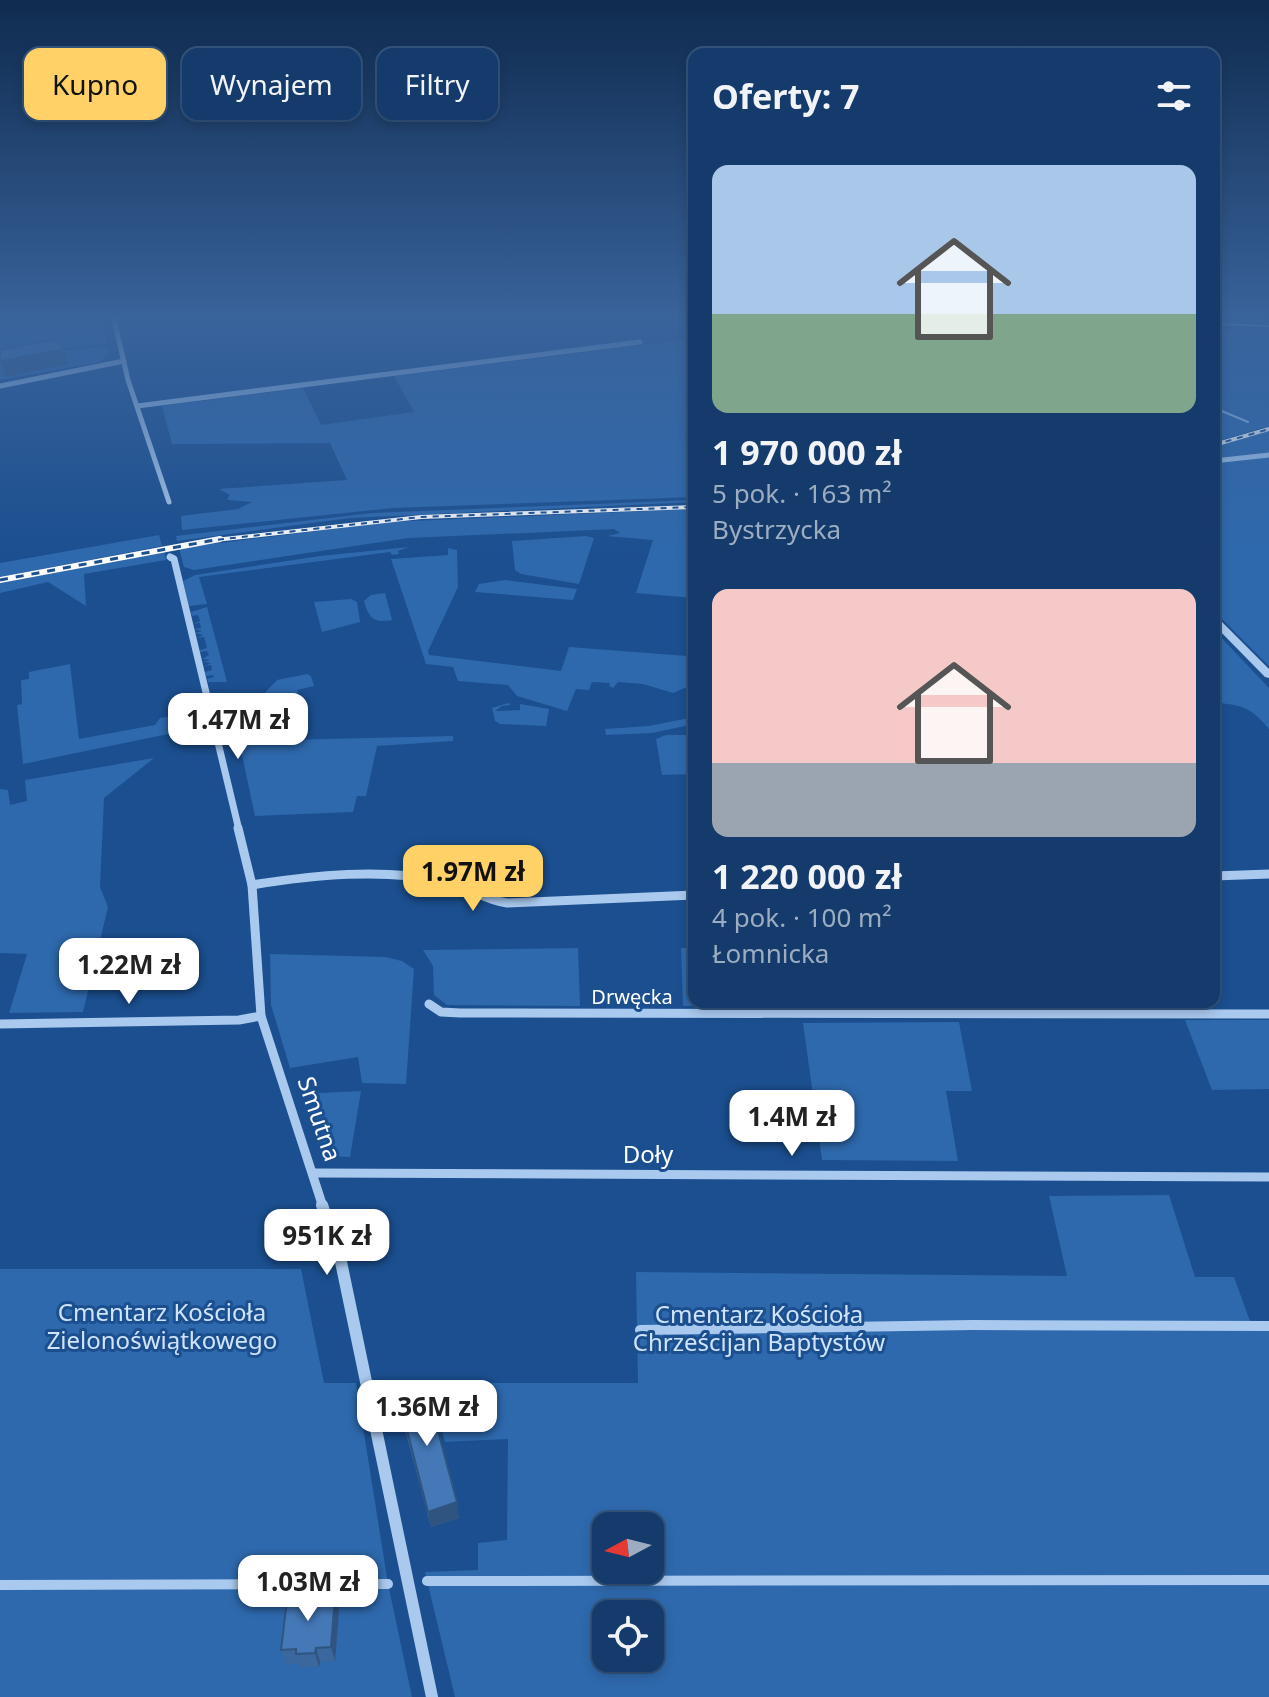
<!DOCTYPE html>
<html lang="pl">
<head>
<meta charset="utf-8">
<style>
  body { margin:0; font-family:"Noto Sans",sans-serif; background:#214673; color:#f1f3f6; height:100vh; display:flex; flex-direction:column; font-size:30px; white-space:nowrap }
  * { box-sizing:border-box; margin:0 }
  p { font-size:26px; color:#9dadc1 }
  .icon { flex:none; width:44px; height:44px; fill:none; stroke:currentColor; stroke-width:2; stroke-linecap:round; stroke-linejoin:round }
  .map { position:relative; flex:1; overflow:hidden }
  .details { position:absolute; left:688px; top:48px; width:532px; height:960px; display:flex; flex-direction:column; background:#143b6b; border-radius:16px; box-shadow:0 4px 12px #0003,0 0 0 2px #33557e }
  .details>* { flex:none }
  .guide { position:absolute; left:24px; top:48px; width:544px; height:72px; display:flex; gap:16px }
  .needle { width:52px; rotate:263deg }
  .buttons { position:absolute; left:592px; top:1512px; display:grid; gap:16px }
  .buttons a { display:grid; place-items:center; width:72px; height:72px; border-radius:16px; background:#143b6b; box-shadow:0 4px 12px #0003,0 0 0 2px #33557e; font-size:40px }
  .price { position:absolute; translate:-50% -68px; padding:0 18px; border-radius:16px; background:#fff; color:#222; font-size:26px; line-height:52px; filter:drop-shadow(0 2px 4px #0008) }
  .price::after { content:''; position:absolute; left:50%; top:48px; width:24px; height:18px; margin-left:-12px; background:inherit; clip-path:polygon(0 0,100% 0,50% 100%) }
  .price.current { background:#ffd166; color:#111 }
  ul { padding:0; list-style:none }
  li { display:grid; align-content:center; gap:16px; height:424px; padding:0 24px }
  li span { display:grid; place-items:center; height:248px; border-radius:16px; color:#555 }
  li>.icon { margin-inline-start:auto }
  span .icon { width:144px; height:144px; fill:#fffc; stroke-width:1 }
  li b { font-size:34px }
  h2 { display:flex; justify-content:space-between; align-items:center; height:96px; padding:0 24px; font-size:34px }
  .pill { padding:0 28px; border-radius:16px; background:#143b6b; box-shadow:0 4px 12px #0003,0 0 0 2px #33557e; font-size:28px; line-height:72px }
  .pill.current { background:#ffd166; color:#111 }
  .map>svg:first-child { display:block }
</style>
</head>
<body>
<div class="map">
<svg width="1269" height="1697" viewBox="0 0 1269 1697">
  <rect width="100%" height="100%" fill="#1b4f8f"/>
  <g fill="#2e69ad" fill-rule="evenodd">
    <polygon points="0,319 102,319 107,343 59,349 0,349"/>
    <polygon points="681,319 692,319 694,329 694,434 685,435 687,443 694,443 694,497 393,508 182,530 181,516 238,509 252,502 229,500 227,499 230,495 219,489 347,480 330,443 172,444 162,406 303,388 321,425 414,412 394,376 684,340"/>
    <polygon points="1214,330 1269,330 1269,426 1214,442"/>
    <polygon points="104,347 109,348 109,355 99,362 0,380 0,352 58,351"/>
    <polygon points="1269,430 1269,453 1214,459 1214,446"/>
    <polygon points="1269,457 1269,666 1214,611 1214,464"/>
    <polygon points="694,500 694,502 350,518 177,541 176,536 372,513"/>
    <polygon points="694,509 694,598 636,593 653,540 607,536 620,533 614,529 408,538 194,570 184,567 179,548 389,522"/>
    <polygon points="159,535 162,546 0,577 0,563"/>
    <polygon points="586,536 594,538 579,584 521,574 515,570 512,541"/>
    <polygon points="409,547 398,551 399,554 392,555 390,552 199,577 207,604 189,606 183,581 195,575 320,556"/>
    <polygon points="448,548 457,550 458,587 428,651 429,655 561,671 569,647 687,656 694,625 694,684 673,693 643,684 618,682 613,688 609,686 610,683 592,682 589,690 576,689 567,711 517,696 508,685 458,681 453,667 426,664 391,559 448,555"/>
    <polygon points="164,551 166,560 84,574 86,606 48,582 0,593 0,583"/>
    <polygon points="505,580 577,589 573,600 475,592 479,584"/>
    <path d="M 385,593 L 392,620 C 374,623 369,619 364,601 L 371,595 Z"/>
    <polygon points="351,599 357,602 360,622 322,632 314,602"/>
    <polygon points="207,607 227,682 208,682 207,679 214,677 213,675 206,676 205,672 212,670 211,665 204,666 211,663 203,662 210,660 202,659 209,655 207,651 200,652 200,650 207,648 204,637 197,638 203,635 195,633 202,631 194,629 201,628 200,623 193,624 200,621 198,615 192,616 191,612"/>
    <path d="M 1214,630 L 1269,688 L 1269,729 C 1252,708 1241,704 1214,703 Z"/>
    <polygon points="70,664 79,739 155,725 160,718 192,712 195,725 178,732 23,764 17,705 22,704 21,680 29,679 29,672"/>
    <polygon points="307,674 311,676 314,686 297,690 298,697 258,700 277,680"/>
    <polygon points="508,703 511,705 502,706 495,711 520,710 520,704 549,709 546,726 500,724 495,721 492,708"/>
    <polygon points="694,717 694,724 652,733 606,735 605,729 649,726"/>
    <polygon points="694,735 694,774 662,775 656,739 666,735"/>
    <polygon points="453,736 453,741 377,746 366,796 357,796 353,812 255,816 239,741"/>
    <polygon points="154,758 104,798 100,887 108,907 83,1012 9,1013 27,954 0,953 0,789 8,790 10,805 27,801 25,780"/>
    <polygon points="578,948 580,1006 447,1005 434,995 433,966 423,950"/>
    <polygon points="681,948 694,948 694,1002 817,1004 683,1006"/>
    <polygon points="270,954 385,957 402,961 414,969 406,1084 362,1083 358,1057 290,1068 271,1005"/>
    <polygon points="1185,1020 1269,1020 1269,1089 1212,1090"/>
    <polygon points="959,1022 972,1091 946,1091 958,1161 822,1160 803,1023"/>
    <polygon points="361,1091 350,1157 326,1156 300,1094"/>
    <path d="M 1169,1195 L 1195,1277 L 1234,1277 L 1250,1321 L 1269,1321 L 1269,1697 L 455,1697 L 425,1572 L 478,1570 L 478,1543 L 507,1540 L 508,1439 L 445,1442 L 429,1383 L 638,1383 L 636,1272 L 1067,1276 L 1049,1196 ZM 606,1526 L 650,1526 L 650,1570 L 606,1570 ZM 606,1614 L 650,1614 L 650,1658 L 606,1658 Z"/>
    <polygon points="0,1269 301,1269 324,1383 356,1383 388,1584 412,1697 0,1697"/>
  </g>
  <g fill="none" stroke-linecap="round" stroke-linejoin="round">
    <polyline stroke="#9cc4f0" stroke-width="2" points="1217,409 1248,422"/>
    <g stroke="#a9c9ee" stroke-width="10">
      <polyline points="640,1330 973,1325 1269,1326"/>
      <polyline points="427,1581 1269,1580"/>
      <polyline points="0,1585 388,1584"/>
    </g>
    <g stroke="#a9c9ee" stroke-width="5">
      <polyline points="114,319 128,380 169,502"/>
      <polyline points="0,386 124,361"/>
      <polyline points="137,406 640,342"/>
      <polyline points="1214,461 1269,455"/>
    </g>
    <polyline stroke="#a9c9ee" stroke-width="7" points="170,557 174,559 239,830"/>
    <g stroke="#a9c9ee" stroke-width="9">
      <polyline points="238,828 252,885 261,1016 323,1207"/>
      <polyline points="1214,876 1269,874"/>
      <path d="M 252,885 C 313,875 382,868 443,881 C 466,885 483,900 507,903 L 694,895"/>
      <polyline points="429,1004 441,1012 460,1013 1269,1014"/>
      <polyline points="0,1024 239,1020 261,1016"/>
      <polyline points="314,1173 1269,1177"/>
    </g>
    <polyline stroke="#a9c9ee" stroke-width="12" points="322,1205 341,1262 432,1697"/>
    <polygon fill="#a9c9ee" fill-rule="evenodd" points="1214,616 1217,617 1269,669 1269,678 1265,677 1214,625"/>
    <polyline stroke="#fff" stroke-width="2" points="1214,324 1269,326"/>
    <g stroke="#fff" stroke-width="4">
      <g id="rail-far1">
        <polyline points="1214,445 1269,429"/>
        <polyline points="206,541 421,517 694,507"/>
      </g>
    </g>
    <g stroke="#fff" stroke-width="6">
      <polyline id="rail" points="0,580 220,539"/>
    </g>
    <use href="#rail-far1" stroke="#1b4f8f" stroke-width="2" stroke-dasharray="6" stroke-linecap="butt"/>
    <use href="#rail" stroke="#1b4f8f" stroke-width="3" stroke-dasharray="8" stroke-linecap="butt"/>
  </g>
  <g fill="#3a679d">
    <polygon points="0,350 68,364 5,377 0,370"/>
    <polygon points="397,1391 459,1518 431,1527 399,1407"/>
    <polygon points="325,1598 339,1611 335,1661 320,1662 319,1667 300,1668 299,1664 286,1664 281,1650"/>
  </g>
  <g fill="#305480">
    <polygon points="64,349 68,364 5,377 1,361"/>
    <polygon points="457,1502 459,1518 431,1527 428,1512"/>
    <polygon points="335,1597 339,1611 335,1661 331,1647"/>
    <polygon points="316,1648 320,1662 319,1667 315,1653"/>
  </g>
  <g fill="#4478b7" stroke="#305480" stroke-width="2">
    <polygon points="55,339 64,349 1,361 0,360 0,350"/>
    <polygon points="425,1383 457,1502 428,1512 397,1391"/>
    <polygon points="324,1593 323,1598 335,1597 331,1647 316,1648 315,1653 296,1654 296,1649 281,1650 287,1600 298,1599 298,1595"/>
  </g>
  <linearGradient id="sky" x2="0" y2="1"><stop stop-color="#0f2b4f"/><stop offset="0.57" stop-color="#39639b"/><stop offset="1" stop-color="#39639b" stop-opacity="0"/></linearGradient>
  <rect width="1269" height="557" fill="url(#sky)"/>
  <g text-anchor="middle" stroke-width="6" stroke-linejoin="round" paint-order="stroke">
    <g font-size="20" fill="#fff" stroke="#1b4f8f">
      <text x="632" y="1004">Drwęcka</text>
    </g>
    <g font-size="24" fill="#fff" stroke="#1b4f8f">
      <text transform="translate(319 1119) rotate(71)" y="8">Smutna</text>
      <text x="648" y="1163">Doły</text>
    </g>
    <g font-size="24" fill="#cfe3fa" stroke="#1b4f8f">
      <text x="162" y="1321">Cmentarz Kościoła<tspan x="162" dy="28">Zielonoświątkowego</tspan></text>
      <text x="759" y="1323">Cmentarz Kościoła<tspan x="759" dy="28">Chrześcijan Baptystów</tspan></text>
    </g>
  </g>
</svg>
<div class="buttons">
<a><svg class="needle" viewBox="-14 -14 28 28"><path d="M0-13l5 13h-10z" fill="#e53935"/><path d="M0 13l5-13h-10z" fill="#9dadc1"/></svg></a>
<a><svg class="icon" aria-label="locate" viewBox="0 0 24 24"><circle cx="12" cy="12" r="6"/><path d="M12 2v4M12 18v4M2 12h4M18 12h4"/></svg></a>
</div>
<b class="price" style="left:238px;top:761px">1.47M zł</b>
<b class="price current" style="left:473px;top:913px">1.97M zł</b>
<b class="price" style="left:129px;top:1006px">1.22M zł</b>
<b class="price" style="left:792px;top:1158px">1.4M zł</b>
<b class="price" style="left:327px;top:1277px">951K zł</b>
<b class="price" style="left:427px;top:1448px">1.36M zł</b>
<b class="price" style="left:308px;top:1623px">1.03M zł</b>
<div class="guide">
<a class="pill current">Kupno</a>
<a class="pill">Wynajem</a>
<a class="pill">Filtry</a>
</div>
<section class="details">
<h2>Oferty: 7<svg class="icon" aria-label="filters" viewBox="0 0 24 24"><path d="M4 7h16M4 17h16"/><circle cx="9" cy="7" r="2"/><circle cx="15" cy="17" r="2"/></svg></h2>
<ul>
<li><span style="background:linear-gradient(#a9c7e8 60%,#7fa58c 0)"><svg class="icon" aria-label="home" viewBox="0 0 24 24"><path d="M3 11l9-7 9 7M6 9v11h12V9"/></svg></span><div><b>1 970 000 zł</b><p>5 pok. · 163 m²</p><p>Bystrzycka</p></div></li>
<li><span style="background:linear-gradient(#f6c9c9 70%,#9aa5b1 0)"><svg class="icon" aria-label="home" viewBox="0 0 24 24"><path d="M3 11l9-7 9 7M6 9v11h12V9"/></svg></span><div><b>1 220 000 zł</b><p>4 pok. · 100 m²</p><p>Łomnicka</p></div></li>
</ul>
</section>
</div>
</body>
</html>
